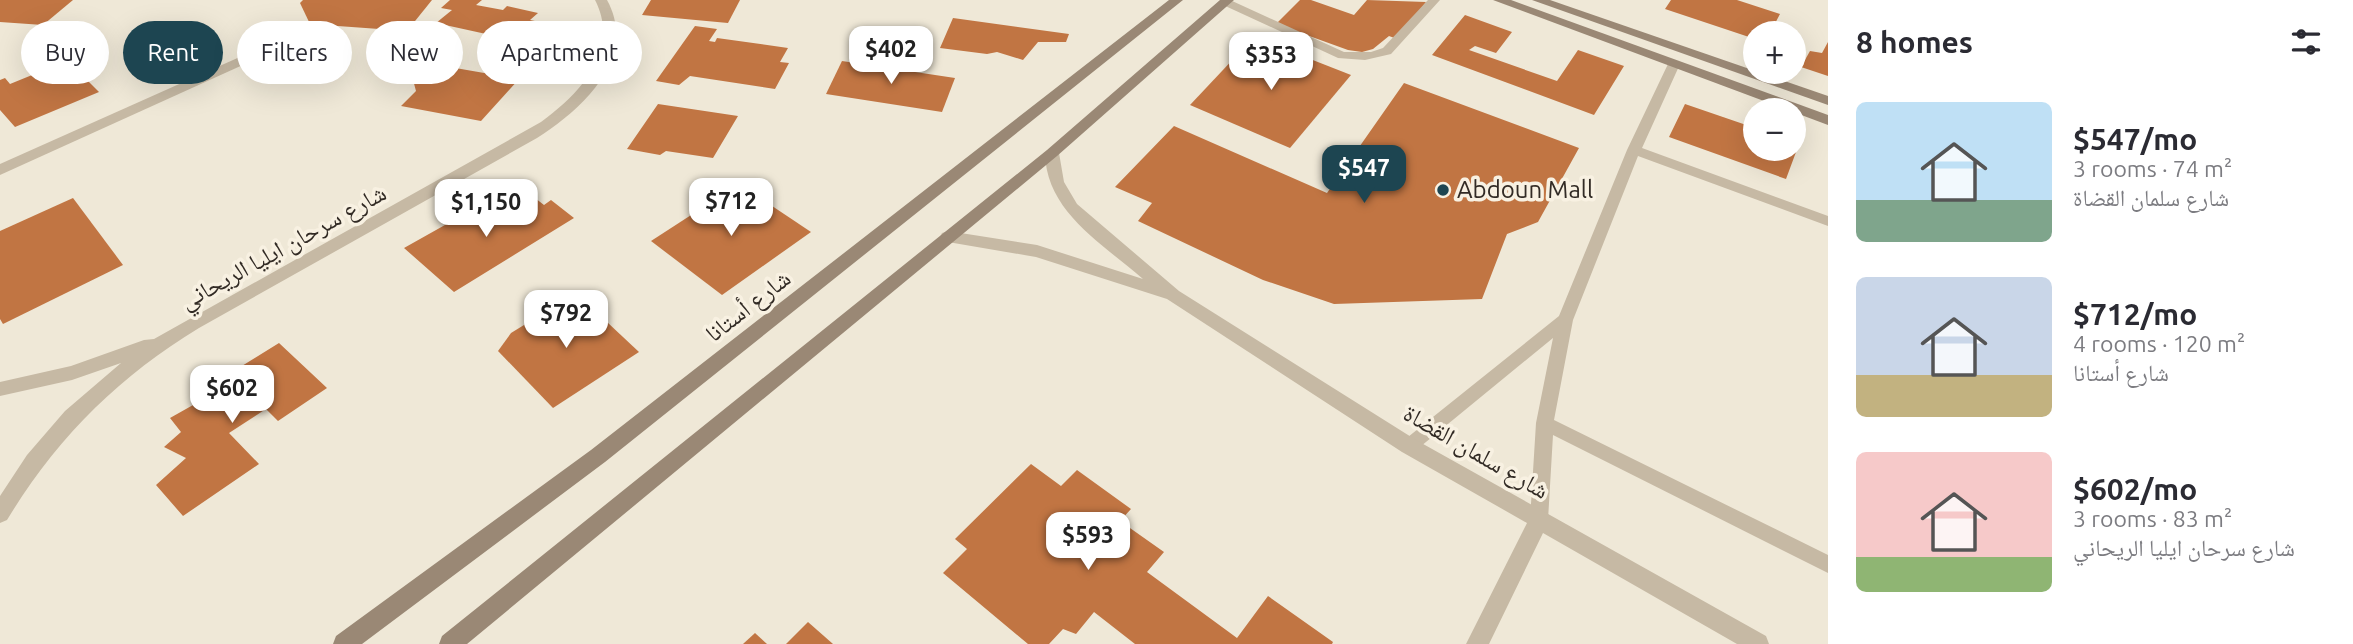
<!DOCTYPE html>
<html lang="en">
<head>
<meta charset="utf-8">
<style>
  body { margin:0; font-family:Ubuntu,"Noto Naskh Arabic",sans-serif; background:#f7f7f7; color:#2b2b33; height:100vh; display:flex; flex-direction:column; font-size:26px; white-space:nowrap }
  * { box-sizing:border-box; margin:0 }
  p { font-size:23px; color:#7c7c81 }
  .icon { flex:none; width:38px; height:38px; fill:none; stroke:currentColor; stroke-width:2; stroke-linecap:round; stroke-linejoin:round }
  .map { position:relative; flex:1; overflow:hidden }
  .side { display:flex; flex-direction:column; background:#fff; width:525px }
  .side>* { flex:none }
  .hud { position:absolute; left:21px; top:21px; width:665px; height:63px; display:flex; gap:14px }
  .fabs { position:absolute; left:1743px; top:21px; display:grid; gap:14px }
  .fabs a { display:grid; place-items:center; width:63px; height:63px; border-radius:50%; background:#fff; box-shadow:0 7px 28px #0002; font-size:35px }
  .price { position:absolute; translate:-50% -60px; padding:0 16px; border-radius:14px; background:#fff; color:#222; font-size:23px; line-height:46px; filter:drop-shadow(0 2px 4px #0008) }
  .price::after { content:''; position:absolute; left:50%; top:42px; width:21px; height:16px; margin-left:-10px; background:inherit; clip-path:polygon(0 0,100% 0,50% 100%) }
  .price.on { background:#1d4551; color:#fff }
  ul { padding:0; list-style:none }
  li { display:flex; align-items:center; gap:21px; height:175px; padding:0 28px }
  li span { display:grid; place-items:center; flex:none; width:196px; height:140px; border-radius:10px; color:#555 }
  li>.icon { margin-inline-start:auto }
  span .icon { width:84px; height:84px; fill:#fffc; stroke-width:1 }
  li b { font-size:30px }
  h2 { display:flex; justify-content:space-between; align-items:center; height:84px; padding:0 28px; font-size:30px }
  .chip { padding:0 24px; border-radius:32px; background:#fff; box-shadow:0 7px 28px #0002; font-size:24px; line-height:63px }
  .chip.on { background:#1d4551; color:#fff }
  main { display:flex; flex:1; min-height:0 }
  .map>svg:first-child { display:block }
</style>
</head>
<body>
<main>
<div class="map">
<svg width="1828" height="644" viewBox="0 0 1828 644">
  <rect width="100%" height="100%" fill="#efe8d7"/>
  <g fill="#c17543">
    <polygon points="0,0 73,0 43,25 0,22"/>
    <polygon points="303,0 432,0 407,31 310,24 300,3"/>
    <polygon points="450,0 482,0 476,5 503,10 507,6 538,13 530,20 569,28 558,38 577,42 573,53 436,23 452,10 441,8"/>
    <polygon points="651,0 740,0 728,23 642,15"/>
    <polygon points="1300,0 1311,0 1354,15 1367,0 1426,2 1397,39 1389,36 1373,49 1362,52 1348,50 1276,24"/>
    <polygon points="1671,0 1737,0 1780,14 1770,33 1755,33 1755,39 1665,9"/>
    <polygon points="1465,15 1512,32 1496,53 1475,46 1469,50 1557,81 1578,50 1624,66 1594,115 1432,55"/>
    <polygon points="953,18 1069,34 1066,42 1038,42 1023,60 997,52 987,54 940,48"/>
    <polygon points="695,26 717,29 709,41 715,42 717,38 788,48 780,62 789,63 775,89 690,76 679,85 656,81"/>
    <polygon points="1254,37 1351,75 1290,148 1190,105"/>
    <polygon points="1828,42 1828,76 1801,67 1810,51 1822,53"/>
    <polygon points="398,58 519,79 481,121 401,106 416,91 412,76 385,70"/>
    <polygon points="842,61 955,78 942,112 826,94"/>
    <polygon points="66,70 73,77 81,74 99,92 15,127 0,110 0,80 5,78 10,84 37,73 43,79"/>
    <polygon points="1404,83 1579,148 1538,222 1507,234 1482,299 1334,304 1263,280 1138,221 1152,203 1115,187 1174,126 1327,193"/>
    <polygon points="658,104 738,116 713,158 666,151 660,155 627,149"/>
    <polygon points="1685,104 1755,128 1755,149 1794,149 1794,142 1799,144 1786,179 1669,137"/>
    <polygon points="739,184 811,232 722,295 651,241"/>
    <polygon points="526,191 544,205 551,200 574,218 454,292 404,248 477,207 486,214"/>
    <polygon points="73,198 123,265 3,324 0,319 0,231"/>
    <polygon points="576,293 639,352 553,408 498,351 511,333"/>
    <polygon points="279,343 327,388 278,421 266,409 229,433 259,464 183,516 156,485 186,458 164,447 181,432 170,418 225,387 224,377"/>
    <polygon points="1031,464 1061,486 1077,470 1131,509 1120,521 1164,552 1147,572 1237,638 1268,596 1333,642 1332,644 1135,644 1094,612 1076,634 1063,629 1049,644 1028,644 943,573 967,549 955,539"/>
    <polygon points="808,622 833,644 786,644"/>
    <polygon points="755,633 767,644 743,644"/>
  </g>
  <g fill="none" stroke-linecap="round" stroke-linejoin="round">
    <g fill="#c6b9a4" fill-rule="evenodd">
      <polygon points="1221,0 1230,0 1344,52 1371,52 1383,48 1428,0 1440,0 1391,54 1365,60 1338,58 1221,4"/>
      <polygon points="1674,60 1680,64 1642,148 1828,216 1828,226 1638,156 1573,320 1554,420 1828,555 1828,573 1553,435 1548,520 1546,526 1539,528 1532,526 1530,520 1536,423 1553,338 1415,451 1409,453 1403,451 1400,446 1403,441 1559,316 1627,150 1668,64"/>
    </g>
    <g fill="#c6b9a4" fill-rule="evenodd">
      <path d="M 595,0 L 607,0 C 639,58 581,110 537,138 L 199,328 C 118,377 56,439 7,520 L 0,523 L 0,496 L 27,455 L 65,411 L 121,363 L 72,380 L 0,396 L 0,382 L 71,366 L 144,340 L 154,339 L 541,122 C 580,94 621,50 595,0 Z"/>
      <polygon points="271,43 276,44 276,50 0,175 0,164"/>
      <path d="M 1052,148 L 1059,153 L 1064,182 L 1077,204 L 1179,291 L 1416,440 L 1766,636 L 1769,644 L 1737,644 L 1543,533 L 1489,644 L 1466,644 L 1527,523 L 1402,452 L 1167,299 L 1036,257 L 942,241 L 940,237 L 942,233 L 948,231 L 1037,245 L 1143,279 C 1103,244 1046,212 1045,153 Z"/>
    </g>
    <g fill="#9a8875" fill-rule="evenodd">
      <polygon points="1169,0 1183,0 605,462 362,644 333,644 336,636 591,450"/>
      <polygon points="1220,0 1234,0 1057,156 467,644 439,644 442,636 1047,150"/>
      <polygon points="1493,0 1511,0 1828,115 1828,125"/>
      <polygon points="1532,0 1550,0 1828,96 1828,105"/>
    </g>
  </g>
  <circle fill="#1d4551" stroke="#f8f1e2" stroke-width="2.5" cx="1443" cy="190" r="7"/>
  <g text-anchor="middle" stroke-width="7" stroke-linejoin="round" paint-order="stroke">
    <g font-size="24" fill="#322b25" stroke="#f8f1e2" text-anchor="start">
      <text x="1457" y="198">Abdoun Mall</text>
    </g>
    <g font-size="24" fill="#322b25" stroke="#f8f1e2">
      <text transform="translate(283 247) rotate(-29)" y="8">شارع سرحان ايليا الريحاني</text>
      <text transform="translate(748 306) rotate(-38)" y="8">شارع أستانا</text>
      <text transform="translate(1476 452) rotate(30)" y="8">شارع سلمان القضاة</text>
    </g>
  </g>
</svg>
<div class="fabs">
<a>+</a>
<a>−</a>
</div>
<b class="price" style="left:891px;top:86px">$402</b>
<b class="price" style="left:1271px;top:92px">$353</b>
<b class="price on" style="left:1364px;top:205px">$547</b>
<b class="price" style="left:731px;top:238px">$712</b>
<b class="price" style="left:486px;top:239px">$1,150</b>
<b class="price" style="left:566px;top:350px">$792</b>
<b class="price" style="left:232px;top:425px">$602</b>
<b class="price" style="left:1088px;top:572px">$593</b>
<div class="hud">
<a class="chip">Buy</a>
<a class="chip on">Rent</a>
<a class="chip">Filters</a>
<a class="chip">New</a>
<a class="chip">Apartment</a>
</div>
</div>
<section class="side">
<h2>8 homes<svg class="icon" aria-label="filters" viewBox="0 0 24 24"><path d="M4 7h16M4 17h16"/><circle cx="9" cy="7" r="2"/><circle cx="15" cy="17" r="2"/></svg></h2>
<ul>
<li><span style="background:linear-gradient(#bfe0f5 70%,#7fa58c 0)"><svg class="icon" aria-label="home" viewBox="0 0 24 24"><path d="M3 11l9-7 9 7M6 9v11h12V9"/></svg></span><div><b>$547/mo</b><p>3 rooms · 74 m²</p><p>شارع سلمان القضاة</p></div></li>
<li><span style="background:linear-gradient(#c9d6e8 70%,#c2b280 0)"><svg class="icon" aria-label="home" viewBox="0 0 24 24"><path d="M3 11l9-7 9 7M6 9v11h12V9"/></svg></span><div><b>$712/mo</b><p>4 rooms · 120 m²</p><p>شارع أستانا</p></div></li>
<li><span style="background:linear-gradient(#f6c9c9 75%,#8fb573 0)"><svg class="icon" aria-label="home" viewBox="0 0 24 24"><path d="M3 11l9-7 9 7M6 9v11h12V9"/></svg></span><div><b>$602/mo</b><p>3 rooms · 83 m²</p><p>شارع سرحان ايليا الريحاني</p></div></li>
</ul>
</section>
</main>
</body>
</html>
